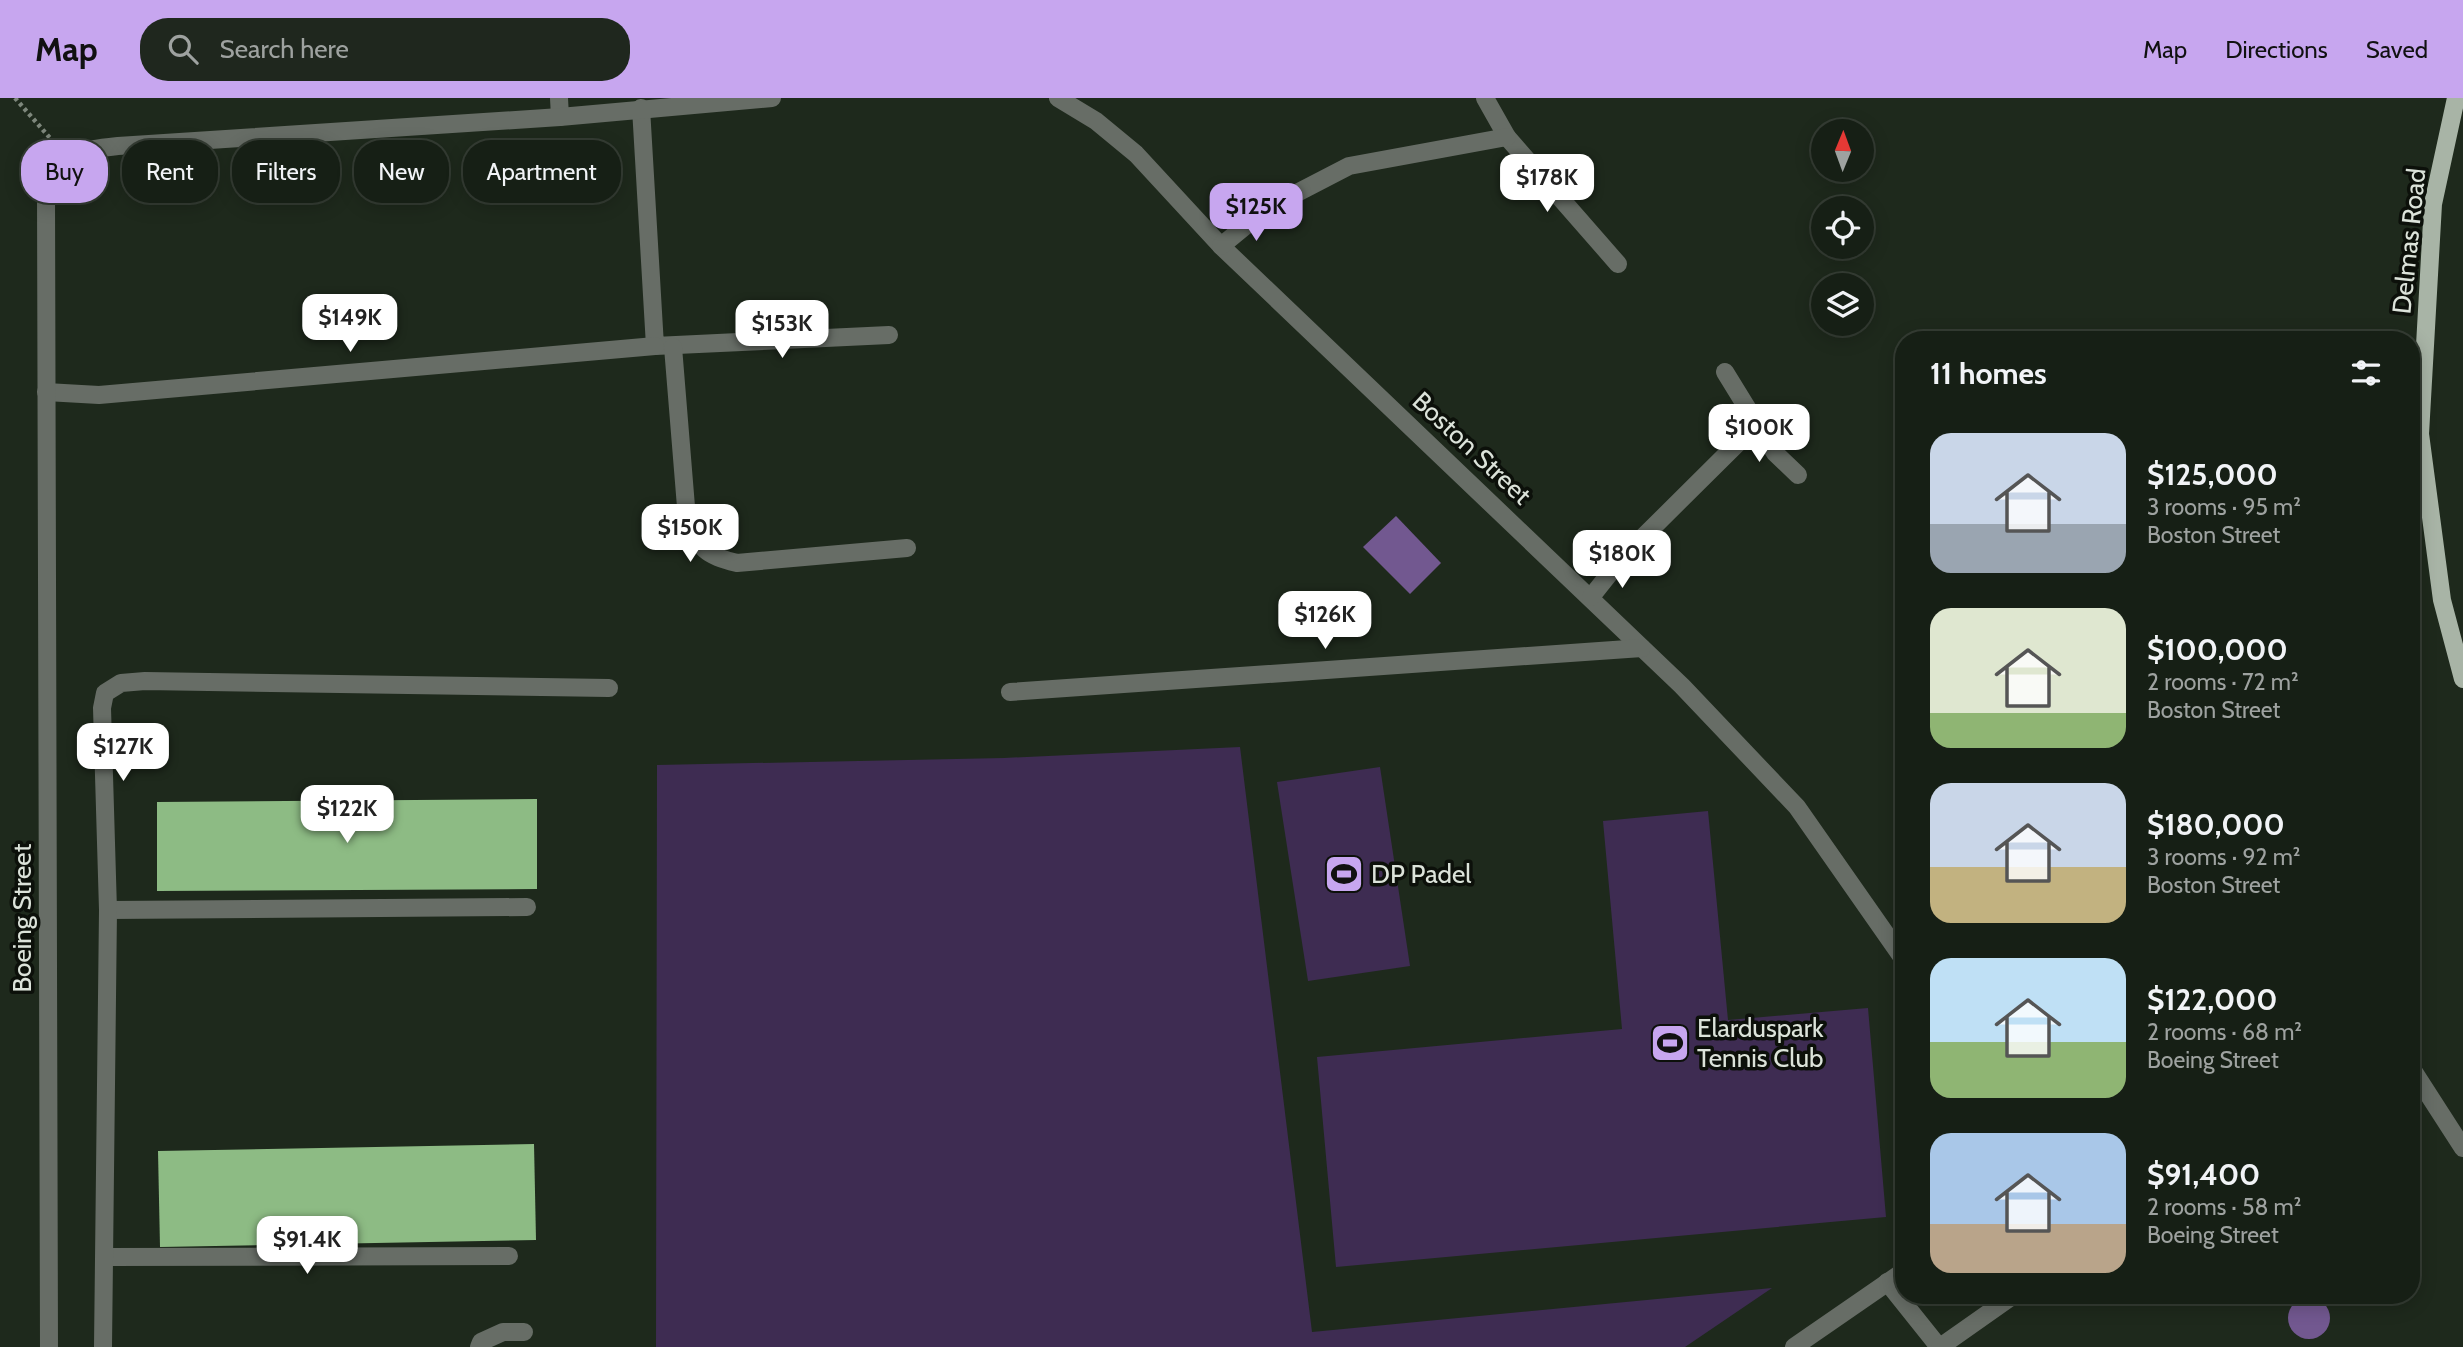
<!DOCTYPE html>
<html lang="en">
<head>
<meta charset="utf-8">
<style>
  body { margin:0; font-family:Cabin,sans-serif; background:#1f271e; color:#f1f3f6; height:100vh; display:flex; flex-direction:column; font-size:26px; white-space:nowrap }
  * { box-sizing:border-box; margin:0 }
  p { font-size:23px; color:#9ea2a0 }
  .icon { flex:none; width:38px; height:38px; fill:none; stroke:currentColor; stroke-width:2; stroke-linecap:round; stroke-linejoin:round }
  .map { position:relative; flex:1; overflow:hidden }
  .panel { position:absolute; left:1895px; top:233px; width:525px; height:973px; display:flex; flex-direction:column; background:#161f15; border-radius:28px; box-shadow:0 4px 18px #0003,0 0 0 2px #353d34 }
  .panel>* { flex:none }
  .banner { position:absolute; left:21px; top:42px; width:665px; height:63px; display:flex; gap:14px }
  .needle { width:46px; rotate:1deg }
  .buttons { position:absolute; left:1811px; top:21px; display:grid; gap:14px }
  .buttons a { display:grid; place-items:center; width:63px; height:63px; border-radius:50%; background:#161f15; box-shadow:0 4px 18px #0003,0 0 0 2px #353d34; font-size:35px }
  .price { position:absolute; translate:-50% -60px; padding:0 16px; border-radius:14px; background:#fff; color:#222; font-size:23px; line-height:46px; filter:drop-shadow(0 2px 4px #0008) }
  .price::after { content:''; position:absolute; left:50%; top:42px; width:21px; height:16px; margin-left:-10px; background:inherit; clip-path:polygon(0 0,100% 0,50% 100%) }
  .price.on { background:#c7a6ef; color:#111 }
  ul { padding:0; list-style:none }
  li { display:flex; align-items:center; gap:21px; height:175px; padding:0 35px }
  li span { display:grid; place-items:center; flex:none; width:196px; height:140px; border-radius:21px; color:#555 }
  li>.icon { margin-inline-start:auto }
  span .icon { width:84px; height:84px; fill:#fffc; stroke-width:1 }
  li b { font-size:30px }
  h2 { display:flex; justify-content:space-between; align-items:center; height:84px; padding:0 35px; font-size:30px }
  .tag { padding:0 24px; border-radius:28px; background:#161f15; box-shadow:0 4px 18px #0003,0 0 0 2px #353d34; font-size:24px; line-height:63px }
  .tag.on { background:#c7a6ef; color:#111 }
  header { display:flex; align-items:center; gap:42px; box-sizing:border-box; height:98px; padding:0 35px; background:#c7a6ef; color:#111 }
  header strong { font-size:33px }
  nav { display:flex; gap:38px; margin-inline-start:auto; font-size:24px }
  .search { width:490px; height:63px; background:#1f271e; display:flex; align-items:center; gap:18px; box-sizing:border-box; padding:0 24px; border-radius:28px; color:#9ea2a0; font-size:26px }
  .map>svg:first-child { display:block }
</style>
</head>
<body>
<header>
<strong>Map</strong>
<div class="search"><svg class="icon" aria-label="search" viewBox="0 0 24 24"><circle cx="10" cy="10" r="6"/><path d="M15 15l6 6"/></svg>Search here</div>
<nav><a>Map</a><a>Directions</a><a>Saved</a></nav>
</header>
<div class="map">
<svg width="2463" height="1249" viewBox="0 0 2463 1249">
  <rect width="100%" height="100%" fill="#1e291c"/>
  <g fill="#3e2c52">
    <polygon points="1240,649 1312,1234 1772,1190 1685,1249 656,1249 657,667 1004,660"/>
    <polygon points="1380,669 1410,868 1308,883 1277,684"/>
    <polygon points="1708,713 1728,922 1868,910 1886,1119 1336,1169 1317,959 1622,931 1603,723"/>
  </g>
  <g fill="#725890">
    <polygon points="1396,418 1441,465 1410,496 1363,449"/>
    <circle cx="2309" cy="1220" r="21"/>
  </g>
  <g fill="#8dbb84">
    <polygon points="537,701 537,791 157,793 157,704"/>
    <polygon points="534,1046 536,1142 160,1149 158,1053"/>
  </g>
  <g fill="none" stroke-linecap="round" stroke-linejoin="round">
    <polyline stroke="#7e877c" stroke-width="4.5" stroke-dasharray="3.5 3.5" stroke-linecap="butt" points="15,0 50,40"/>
    <g stroke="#676d66" stroke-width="18">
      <polyline points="559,0 560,19"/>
      <polyline points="1058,0 1096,23 1136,56 1221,148 1682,588 1797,709 1904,862"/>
      <polyline points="1485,0 1507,39 1618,166"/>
      <polyline points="641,10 655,248 889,237"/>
      <polyline points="1221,148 1266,111 1349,68 1507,39"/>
      <path d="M 673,249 L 687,421 C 700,452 705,457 737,465 L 907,450"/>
      <polyline points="46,294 99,297 655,248"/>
      <polyline points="1757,326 1775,355 1798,377"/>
      <polyline points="1591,499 1622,460 1757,326 1725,274"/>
      <polyline points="1010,594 1642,550"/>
      <polyline points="108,812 527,809"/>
      <polyline points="2412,971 2463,1050"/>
      <polyline points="105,1159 509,1158"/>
      <polyline points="1887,1184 1939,1249"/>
      <path d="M 49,1249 L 46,96 C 55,55 81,52 118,48 L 560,19 L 772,0"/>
      <polyline points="103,1249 108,812 102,610 105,595 121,585 145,583 609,590"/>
      <polyline points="479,1249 481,1244 503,1234 524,1234"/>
      <polyline points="1794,1249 1904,1173"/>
      <polyline points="1940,1249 2014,1197"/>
    </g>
    <polyline stroke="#a8b4a6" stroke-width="18" points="2456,0 2433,106 2420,336 2442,502 2463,581"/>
  </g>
  <defs>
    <g id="stadium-square" transform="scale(2.0125)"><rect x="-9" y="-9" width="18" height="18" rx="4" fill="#c7a6ef" stroke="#0c100a"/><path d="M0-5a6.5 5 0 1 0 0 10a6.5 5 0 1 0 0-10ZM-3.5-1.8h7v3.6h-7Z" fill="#111"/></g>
  </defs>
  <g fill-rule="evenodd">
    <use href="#stadium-square" x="1344" y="776"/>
    <use href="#stadium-square" x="1670" y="945"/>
  </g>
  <g text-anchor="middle" stroke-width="7" stroke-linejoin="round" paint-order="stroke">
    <g font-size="26" fill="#dce3da" stroke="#0c100a">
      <text transform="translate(2409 143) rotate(-84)" y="9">Delmas Road</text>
      <text transform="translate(1472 350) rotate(43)" y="9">Boston Street</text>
      <text transform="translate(22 820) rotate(-90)" y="9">Boeing Street</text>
    </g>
    <g font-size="26" fill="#dce3da" stroke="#0c100a" text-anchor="start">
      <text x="1371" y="785">DP Padel</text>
      <text x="1697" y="939">Elarduspark<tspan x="1697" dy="30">Tennis Club</tspan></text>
    </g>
  </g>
</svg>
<div class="buttons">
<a><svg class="needle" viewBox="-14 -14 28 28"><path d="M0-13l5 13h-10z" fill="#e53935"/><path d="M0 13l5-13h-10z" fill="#9ea2a0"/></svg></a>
<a><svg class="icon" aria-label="locate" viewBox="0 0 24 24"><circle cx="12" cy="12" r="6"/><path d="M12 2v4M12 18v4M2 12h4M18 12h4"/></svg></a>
<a><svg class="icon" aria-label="layers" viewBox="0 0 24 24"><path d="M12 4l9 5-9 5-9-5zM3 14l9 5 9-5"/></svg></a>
</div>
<b class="price" style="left:1547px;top:116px">$178K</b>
<b class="price on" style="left:1256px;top:145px">$125K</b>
<b class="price" style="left:350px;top:256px">$149K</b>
<b class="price" style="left:782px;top:262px">$153K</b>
<b class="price" style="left:1759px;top:366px">$100K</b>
<b class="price" style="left:690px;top:466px">$150K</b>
<b class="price" style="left:1622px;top:492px">$180K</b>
<b class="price" style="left:1325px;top:553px">$126K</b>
<b class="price" style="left:123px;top:685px">$127K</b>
<b class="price" style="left:347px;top:747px">$122K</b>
<b class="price" style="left:307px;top:1178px">$91.4K</b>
<div class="banner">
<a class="tag on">Buy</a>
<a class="tag">Rent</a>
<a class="tag">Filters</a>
<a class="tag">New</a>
<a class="tag">Apartment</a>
</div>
<section class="panel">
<h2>11 homes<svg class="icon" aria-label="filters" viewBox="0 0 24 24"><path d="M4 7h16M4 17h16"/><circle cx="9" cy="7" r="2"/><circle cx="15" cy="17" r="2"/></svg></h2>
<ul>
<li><span style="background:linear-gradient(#c9d6e8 65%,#9aa5b1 0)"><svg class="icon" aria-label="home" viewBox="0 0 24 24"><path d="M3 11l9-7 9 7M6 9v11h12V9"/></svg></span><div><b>$125,000</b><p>3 rooms · 95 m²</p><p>Boston Street</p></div></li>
<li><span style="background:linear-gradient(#dfe7d0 75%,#8fb573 0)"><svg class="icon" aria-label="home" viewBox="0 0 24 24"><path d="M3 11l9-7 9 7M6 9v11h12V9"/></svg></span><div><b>$100,000</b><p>2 rooms · 72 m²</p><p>Boston Street</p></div></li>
<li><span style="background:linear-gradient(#c9d6e8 60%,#c2b280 0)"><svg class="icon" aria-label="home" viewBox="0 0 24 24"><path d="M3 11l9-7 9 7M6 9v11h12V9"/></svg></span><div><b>$180,000</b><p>3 rooms · 92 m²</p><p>Boston Street</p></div></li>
<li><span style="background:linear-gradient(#bfe0f5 60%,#8fb573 0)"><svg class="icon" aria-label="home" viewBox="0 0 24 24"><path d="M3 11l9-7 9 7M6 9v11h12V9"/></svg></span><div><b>$122,000</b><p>2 rooms · 68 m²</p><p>Boeing Street</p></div></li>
<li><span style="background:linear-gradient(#a9c7e8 65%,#b9a48a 0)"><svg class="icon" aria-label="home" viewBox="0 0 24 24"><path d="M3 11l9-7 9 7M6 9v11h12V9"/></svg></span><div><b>$91,400</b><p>2 rooms · 58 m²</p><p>Boeing Street</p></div></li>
</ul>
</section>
</div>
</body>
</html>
